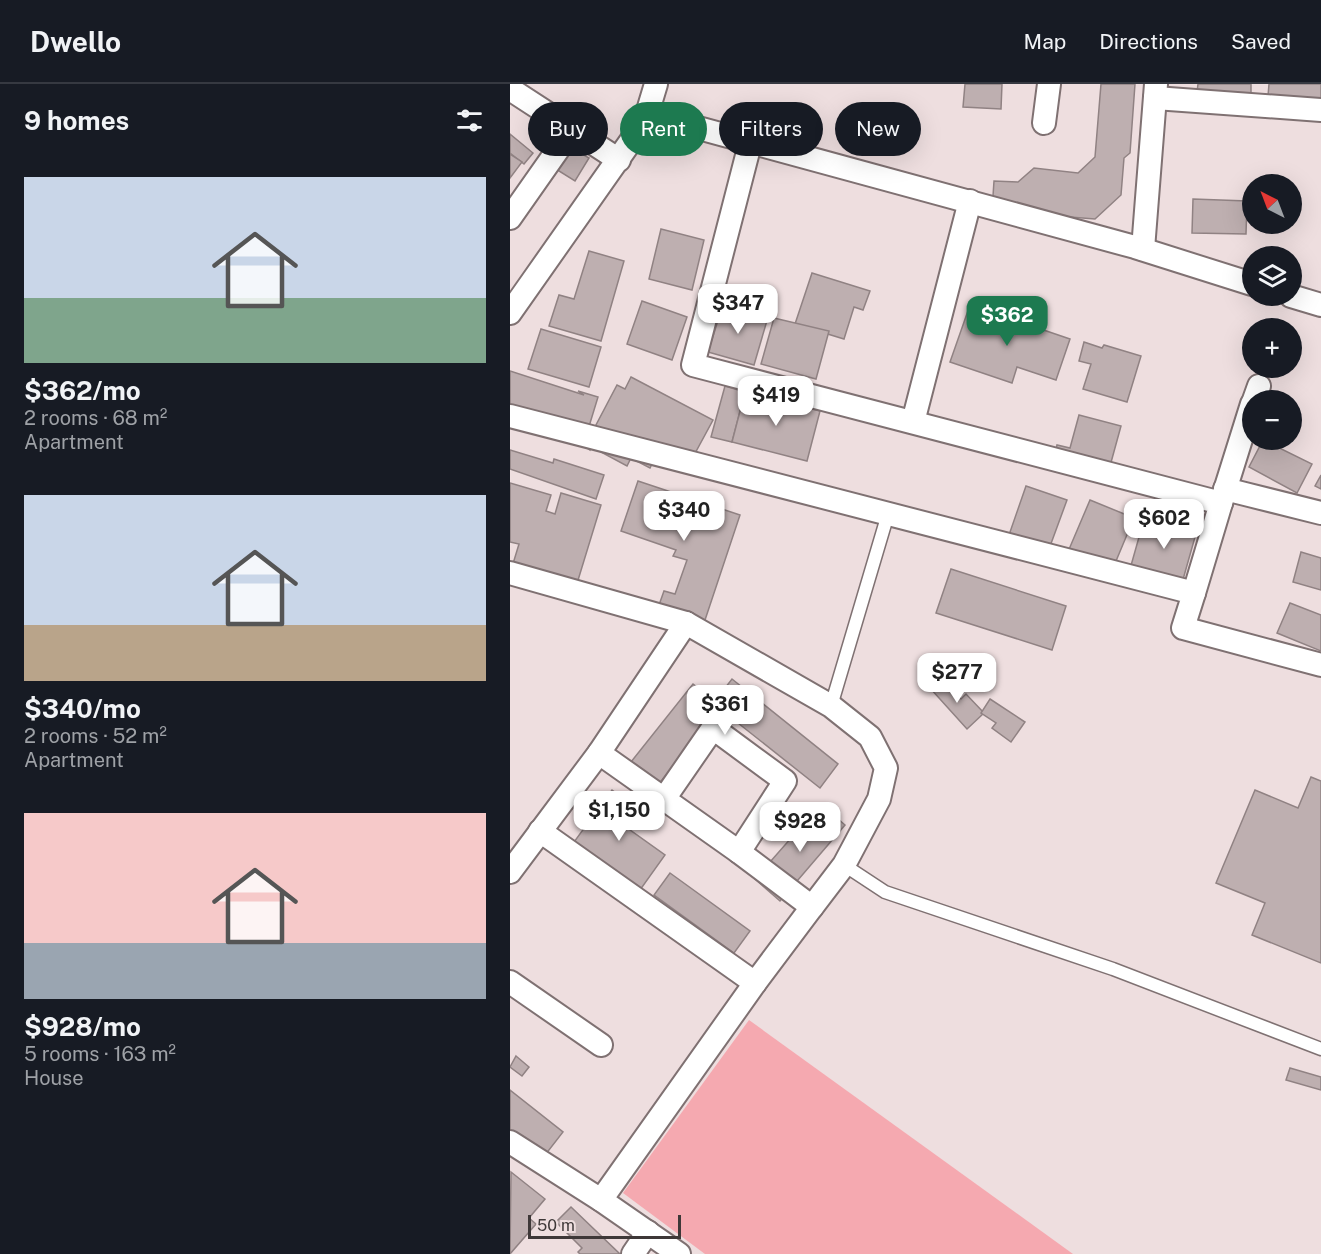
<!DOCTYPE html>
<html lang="en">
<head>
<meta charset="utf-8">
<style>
  body { margin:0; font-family:"Public Sans",sans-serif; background:#20242c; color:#f1f3f6; height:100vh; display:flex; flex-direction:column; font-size:22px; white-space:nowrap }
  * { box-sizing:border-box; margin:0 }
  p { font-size:20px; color:#9ea1a6 }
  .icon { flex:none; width:33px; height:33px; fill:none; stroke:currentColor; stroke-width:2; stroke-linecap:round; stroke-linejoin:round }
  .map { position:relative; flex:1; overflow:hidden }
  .details { display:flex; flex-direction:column; background:#171b24; width:510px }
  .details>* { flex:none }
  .top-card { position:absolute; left:18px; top:18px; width:570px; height:54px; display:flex; gap:12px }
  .needle { width:39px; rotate:318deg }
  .tools { position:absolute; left:732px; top:90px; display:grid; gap:12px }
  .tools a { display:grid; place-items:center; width:60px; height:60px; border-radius:50%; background:#171b24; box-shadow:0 6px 24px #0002; font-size:30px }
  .scale { position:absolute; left:18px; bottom:15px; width:153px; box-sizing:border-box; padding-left:6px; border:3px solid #3e3838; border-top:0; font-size:16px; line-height:21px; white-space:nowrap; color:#3e3838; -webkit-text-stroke:4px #eededf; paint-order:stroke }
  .price { position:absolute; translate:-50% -51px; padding:0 14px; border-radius:12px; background:#fff; color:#222; font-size:20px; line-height:39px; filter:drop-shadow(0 2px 3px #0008) }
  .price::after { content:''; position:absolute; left:50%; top:36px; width:18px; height:14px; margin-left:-9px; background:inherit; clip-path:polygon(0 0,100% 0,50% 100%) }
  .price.active { background:#1d7a50; color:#fff }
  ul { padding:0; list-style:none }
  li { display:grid; align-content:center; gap:12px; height:318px; padding:0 24px }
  li span { display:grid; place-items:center; height:186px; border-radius:0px; color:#555 }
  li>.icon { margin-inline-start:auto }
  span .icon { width:108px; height:108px; fill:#fffc; stroke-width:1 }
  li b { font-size:26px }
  h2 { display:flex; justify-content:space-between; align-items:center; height:72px; padding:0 24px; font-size:26px }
  .tag { padding:0 21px; border-radius:27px; background:#171b24; box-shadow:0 6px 24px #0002; font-size:21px; line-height:54px }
  .tag.active { background:#1d7a50; color:#fff }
  header { display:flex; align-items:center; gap:36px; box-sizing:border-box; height:84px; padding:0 30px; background:#171b24; border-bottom:2px solid #363941 }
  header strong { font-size:28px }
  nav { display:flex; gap:33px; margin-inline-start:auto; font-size:21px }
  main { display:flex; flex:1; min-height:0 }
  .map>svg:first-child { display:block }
</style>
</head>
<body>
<header>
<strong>Dwello</strong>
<nav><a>Map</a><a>Directions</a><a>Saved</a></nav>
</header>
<main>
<section class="details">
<h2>9 homes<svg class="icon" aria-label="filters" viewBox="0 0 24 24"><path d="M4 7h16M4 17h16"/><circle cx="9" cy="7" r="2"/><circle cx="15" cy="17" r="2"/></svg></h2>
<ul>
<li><span style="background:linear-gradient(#c9d6e8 65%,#7fa58c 0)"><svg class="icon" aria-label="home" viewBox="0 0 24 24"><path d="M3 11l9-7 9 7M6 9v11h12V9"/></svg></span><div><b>$362/mo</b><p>2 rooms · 68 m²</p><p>Apartment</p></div></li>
<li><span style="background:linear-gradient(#c9d6e8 70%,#b9a48a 0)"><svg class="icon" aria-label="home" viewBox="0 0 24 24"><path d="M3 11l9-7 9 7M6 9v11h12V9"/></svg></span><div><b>$340/mo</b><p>2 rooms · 52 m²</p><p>Apartment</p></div></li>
<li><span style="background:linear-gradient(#f6c9c9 70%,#9aa5b1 0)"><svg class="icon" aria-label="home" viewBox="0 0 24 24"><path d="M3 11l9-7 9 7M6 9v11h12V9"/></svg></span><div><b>$928/mo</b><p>5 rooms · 163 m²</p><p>House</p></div></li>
</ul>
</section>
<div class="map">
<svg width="811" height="1170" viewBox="0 0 811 1170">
  <rect width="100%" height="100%" fill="#eededf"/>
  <polygon fill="#f5a9b0" points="239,936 563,1170 195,1170 113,1109"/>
  <g fill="#beafb0" stroke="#908283" stroke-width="1.5">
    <polygon points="455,0 492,0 491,25 453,23"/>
    <polygon points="591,0 625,0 620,69 614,74 611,111 585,135 482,127 484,97 508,98 524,84 568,89 585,73"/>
    <polygon points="688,0 741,0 741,10 687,8"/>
    <polygon points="759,0 811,0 811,17 758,12"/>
    <polygon points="0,50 23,69 14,80 0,69"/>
    <polygon points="55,60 79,74 65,97 41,82"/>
    <polygon points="0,70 12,78 0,94"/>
    <polygon points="683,115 737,117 736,150 682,149"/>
    <polygon points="151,145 194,156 182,206 139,195"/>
    <polygon points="79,167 114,177 91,257 39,242 49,211 64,215"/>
    <polygon points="302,189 360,207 353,226 344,223 334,255 285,240"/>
    <polygon points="132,217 177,233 162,276 117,260"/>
    <polygon points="213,221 258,233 244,281 198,268"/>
    <polygon points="460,221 560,255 546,296 507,283 502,299 440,278"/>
    <polygon points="264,234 319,247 306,295 251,280"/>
    <polygon points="31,245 91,263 79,303 18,285"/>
    <polygon points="574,258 592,264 594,261 631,272 617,318 573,305 581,280 569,277"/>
    <polygon points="0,287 74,311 68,307 88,313 77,349 84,354 80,366 67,357 64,361 46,347 0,342"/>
    <polygon points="121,293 203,336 176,386 147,370 140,384 121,374 117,382 76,360 107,301 115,305"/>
    <polygon points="215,302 235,308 222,358 201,353"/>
    <polygon points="235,308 310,327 297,377 222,358"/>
    <polygon points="569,331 611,342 597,393 543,379 547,361 560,364"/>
    <polygon points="753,356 802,380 787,409 739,383"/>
    <polygon points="0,366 43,379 44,375 94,391 86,415 0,385"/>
    <polygon points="811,391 811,405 805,402"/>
    <polygon points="128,397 230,431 195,536 149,521 154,507 165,510 177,476 163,472 166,466 111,447"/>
    <polygon points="0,399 41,411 36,427 45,430 51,409 91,421 65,506 2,483 9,460 0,458"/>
    <polygon points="516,402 557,416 539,465 499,451"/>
    <polygon points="580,416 624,434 601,489 557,470"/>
    <polygon points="635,432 687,446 672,499 620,485"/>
    <polygon points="791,468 811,474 811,506 783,498"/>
    <polygon points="441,485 556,522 542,566 426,529"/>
    <polygon points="780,519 811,531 811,567 767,549"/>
    <polygon points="431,593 451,615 456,610 474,629 457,645 420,604"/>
    <polygon points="222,595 328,680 310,704 209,624 141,710 113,688 183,600 205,617"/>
    <polygon points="480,615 515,638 501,658 482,644 486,639 471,629"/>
    <polygon points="801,693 811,697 811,879 742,851 755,819 706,799 745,706 788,724"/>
    <polygon points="102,706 129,726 116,743 155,771 130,806 64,758"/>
    <polygon points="311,720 335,741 270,817 245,795"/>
    <polygon points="160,789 240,847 224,869 144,811"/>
    <polygon points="6,972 19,983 12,992 0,983"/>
    <polygon points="780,984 811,993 811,1006 776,996"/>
    <polygon points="0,1006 53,1048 32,1075 0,1050"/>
    <polygon points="1,1088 35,1115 19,1134 26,1140 0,1170"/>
    <polygon points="61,1123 110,1170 70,1170 68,1168 72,1164 46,1138"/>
  </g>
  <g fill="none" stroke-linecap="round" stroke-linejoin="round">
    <g stroke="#7f7172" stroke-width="15">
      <g id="lane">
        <polyline points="321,622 378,430"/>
        <polyline points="334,781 375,808 603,885 811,965"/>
      </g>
    </g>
    <g stroke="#7f7172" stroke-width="26">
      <g id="street">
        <polyline points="0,5 109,76"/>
        <polyline points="645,14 811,26"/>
        <polyline points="137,30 625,163 742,200"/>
        <polyline points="534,39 539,0"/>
        <polyline points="241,56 183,281 711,419 684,509"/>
        <polyline points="0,134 61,47"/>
        <polyline points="633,165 646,0"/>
        <polyline points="781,212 811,221"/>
        <polyline points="0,229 123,54 137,30 146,0"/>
        <polyline points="744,316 749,302"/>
        <polyline points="0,332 684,509 673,544 811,581"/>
        <polyline points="403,338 460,117"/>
        <polyline points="715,405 811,429"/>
        <polyline points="711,419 742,320"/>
        <polyline points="0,489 176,539 321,622 360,653 376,684 369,715 334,781 302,823"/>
        <polyline points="89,669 229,768 275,697 203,644 154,715"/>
        <polyline points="30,747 245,899 302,823 229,768"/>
        <polyline points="0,788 89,669 176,539"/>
        <polyline points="0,898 91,961"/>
        <polyline points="0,1058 91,1116 169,1170"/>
        <polyline points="91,1116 245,899"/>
        <polyline points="123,1170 138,1148"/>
      </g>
    </g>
    <use href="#lane" stroke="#fff" stroke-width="12"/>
    <use href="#street" stroke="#fff" stroke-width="22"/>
  </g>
</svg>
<div class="tools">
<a><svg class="needle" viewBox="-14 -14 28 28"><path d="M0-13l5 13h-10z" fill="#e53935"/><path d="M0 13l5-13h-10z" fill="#9ea1a6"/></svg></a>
<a><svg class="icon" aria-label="layers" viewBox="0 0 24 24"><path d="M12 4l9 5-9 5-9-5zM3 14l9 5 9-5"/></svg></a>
<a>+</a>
<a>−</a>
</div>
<div class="scale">50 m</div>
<b class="price" style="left:228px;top:251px">$347</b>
<b class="price active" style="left:497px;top:263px">$362</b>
<b class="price" style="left:266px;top:343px">$419</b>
<b class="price" style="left:174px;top:458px">$340</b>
<b class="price" style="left:654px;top:466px">$602</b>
<b class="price" style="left:447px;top:620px">$277</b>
<b class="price" style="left:215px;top:652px">$361</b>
<b class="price" style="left:109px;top:758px">$1,150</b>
<b class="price" style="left:290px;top:769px">$928</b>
<div class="top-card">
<a class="tag">Buy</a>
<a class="tag active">Rent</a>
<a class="tag">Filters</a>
<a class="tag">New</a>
</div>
</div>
</main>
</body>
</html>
